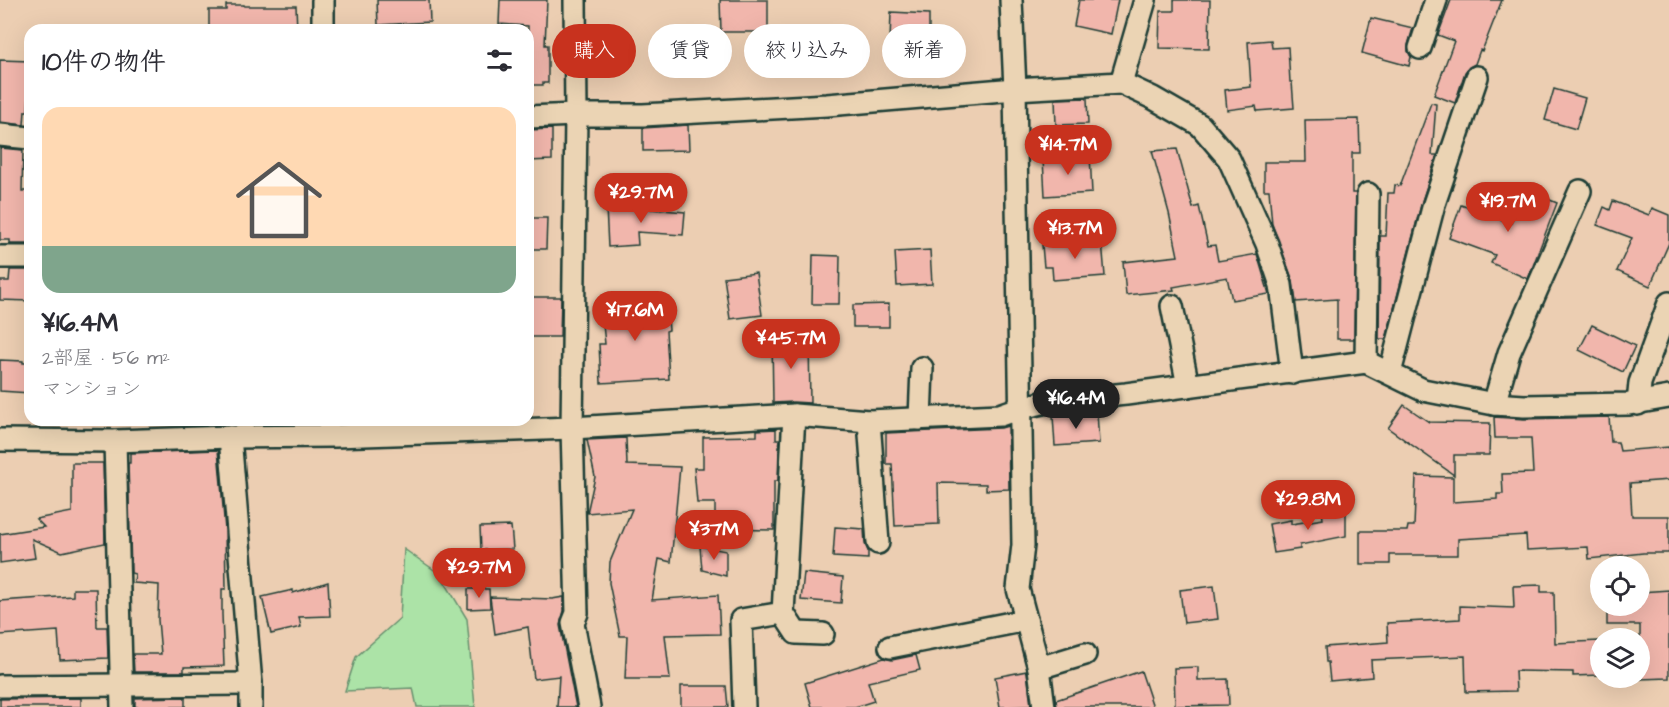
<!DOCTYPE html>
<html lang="ja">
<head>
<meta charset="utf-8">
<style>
  body { margin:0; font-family:"Architects Daughter","Klee One",sans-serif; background:#f7f7f7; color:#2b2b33; height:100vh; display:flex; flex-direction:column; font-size:22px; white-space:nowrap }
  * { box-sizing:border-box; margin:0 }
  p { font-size:20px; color:#7c7c81 }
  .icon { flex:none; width:33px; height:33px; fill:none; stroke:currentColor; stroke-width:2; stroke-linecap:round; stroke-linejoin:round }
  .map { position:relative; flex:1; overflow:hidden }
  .details { position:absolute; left:24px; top:24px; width:510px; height:402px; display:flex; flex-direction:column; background:#fff; border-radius:18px; box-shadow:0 6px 24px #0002 }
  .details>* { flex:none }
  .top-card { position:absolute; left:552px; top:24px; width:570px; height:54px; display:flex; gap:12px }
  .tools { position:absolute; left:1590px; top:556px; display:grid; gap:12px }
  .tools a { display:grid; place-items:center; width:60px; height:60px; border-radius:50%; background:#fff; box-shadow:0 6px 24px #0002; font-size:30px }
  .price { position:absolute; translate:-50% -51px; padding:0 14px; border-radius:21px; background:#c8321e; color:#fff; font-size:20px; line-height:39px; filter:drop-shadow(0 2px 3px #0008) }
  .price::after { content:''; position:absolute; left:50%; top:36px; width:18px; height:14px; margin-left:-9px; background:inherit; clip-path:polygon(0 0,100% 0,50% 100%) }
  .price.on { background:#222; color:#fff }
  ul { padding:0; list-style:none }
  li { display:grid; align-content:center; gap:12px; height:318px; padding:0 18px }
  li+li { border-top:2px solid #e1e1e2 }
  li span { display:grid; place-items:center; height:186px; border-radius:18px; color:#555 }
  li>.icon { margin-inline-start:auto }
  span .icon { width:108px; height:108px; fill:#fffc; stroke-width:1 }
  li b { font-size:26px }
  h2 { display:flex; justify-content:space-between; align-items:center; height:72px; padding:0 18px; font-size:26px }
  .tag { padding:0 21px; border-radius:27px; background:#fff; box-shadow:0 6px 24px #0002; font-size:21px; line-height:54px }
  .tag.on { background:#c8321e; color:#fff }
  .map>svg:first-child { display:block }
</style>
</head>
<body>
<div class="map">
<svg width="1669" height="707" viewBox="0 0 1669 707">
  <rect width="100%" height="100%" fill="#ecceb2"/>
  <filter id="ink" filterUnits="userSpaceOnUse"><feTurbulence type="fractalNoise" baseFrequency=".0167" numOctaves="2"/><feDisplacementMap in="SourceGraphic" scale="12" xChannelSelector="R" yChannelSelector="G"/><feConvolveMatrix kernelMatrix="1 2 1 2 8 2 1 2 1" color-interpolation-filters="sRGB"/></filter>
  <g filter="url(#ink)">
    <polygon fill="#ace3a7" stroke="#66906e" stroke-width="1.5" points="404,549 440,574 467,619 475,707 417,707 413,688 345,691 356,657 400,618"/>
    <g fill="#f1b6ac" stroke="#1f3d34" stroke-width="1.5">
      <polygon points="377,0 429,0 430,22 378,25"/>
      <polygon points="500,0 547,0 545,45 548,45 548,83 543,83 543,85 528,85 528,26 499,24"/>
      <polygon points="720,0 768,0 768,32 721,32"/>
      <polygon points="1079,0 1118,0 1111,34 1074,26"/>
      <polygon points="1174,0 1210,0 1209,49 1159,48 1160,11 1174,11"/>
      <polygon points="1451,0 1502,0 1482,51 1480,50 1475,64 1469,67 1465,72 1455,103 1434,95 1454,41 1438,35"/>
      <polygon points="226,5 244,5 244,6 296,6 297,30 209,30 209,10 226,10"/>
      <polygon points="891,12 929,14 929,44 890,42"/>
      <polygon points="1371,18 1413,28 1408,45 1408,51 1411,57 1409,66 1362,53"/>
      <polygon points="1271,40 1272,48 1288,47 1290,82 1292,82 1294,108 1257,111 1256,106 1227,110 1225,90 1251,87 1248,42"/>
      <polygon points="0,60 30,61 30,93 29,93 28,111 25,111 24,125 0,122"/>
      <polygon points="1554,89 1585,98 1576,129 1545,120"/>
      <polygon points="1087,98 1088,124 1056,125 1055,99"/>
      <polygon points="1431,103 1436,104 1432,155 1437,155 1422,201 1386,339 1379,339 1380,236 1386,236 1388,193 1394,193 1395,185 1400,186"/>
      <polygon points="1359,119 1360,153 1352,153 1352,193 1356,193 1354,339 1337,339 1337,299 1296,302 1293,281 1272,224 1269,190 1264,190 1264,162 1306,162 1305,120"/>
      <polygon points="688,125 689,150 643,151 643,128"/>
      <polygon points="552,129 552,160 528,161 528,130"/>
      <polygon points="0,148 23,150 22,191 30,191 30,244 10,244 10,240 0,240"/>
      <polygon points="1177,149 1193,208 1199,206 1208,246 1215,245 1218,261 1257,254 1269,294 1232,300 1227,277 1173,287 1174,290 1126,295 1123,262 1178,256 1169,213 1152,151"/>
      <polygon points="1090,155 1092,193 1045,196 1043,159"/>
      <polygon points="1524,189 1557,203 1528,279 1491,263 1495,255 1449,238 1461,205 1511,223"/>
      <polygon points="1613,201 1649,215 1652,208 1669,215 1669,243 1650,286 1617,271 1632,238 1597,225 1604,207 1610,210"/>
      <polygon points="650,205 651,209 685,212 683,235 637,232 638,245 608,247 606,207"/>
      <polygon points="528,218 547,218 546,249 528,249"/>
      <polygon points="1102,241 1105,276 1053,280 1052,267 1044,267 1042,245"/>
      <polygon points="930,250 932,284 897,286 895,252"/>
      <polygon points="813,255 840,256 839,304 812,304"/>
      <polygon points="10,270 30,270 30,301 0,300 0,281 9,281"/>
      <polygon points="756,273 762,315 730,319 724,277"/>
      <polygon points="528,297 561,297 560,337 528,337"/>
      <polygon points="666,298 669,330 666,331 669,379 601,383 599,344 605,344 601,305"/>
      <polygon points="889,304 889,327 853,327 853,305"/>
      <polygon points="1592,325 1635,346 1623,372 1579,350"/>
      <polygon points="772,338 809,338 810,403 793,402 773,403"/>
      <polygon points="0,360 23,361 23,363 30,363 30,393 0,391"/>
      <polygon points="1404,405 1429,422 1490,423 1489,455 1454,455 1454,475 1388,428"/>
      <polygon points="1097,413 1099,443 1055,446 1053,416"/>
      <polygon points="1494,417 1524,419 1609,417 1611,442 1618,442 1620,451 1669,447 1669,480 1630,483 1632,516 1669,516 1669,553 1643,553 1589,559 1588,547 1527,550 1526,535 1458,539 1458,555 1390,555 1390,564 1360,564 1360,531 1407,531 1408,526 1414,526 1416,476 1453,477 1453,502 1497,499 1497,494 1503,494 1502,474 1533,473 1531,438 1495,438"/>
      <polygon points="1008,426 1009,489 986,490 986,484 938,483 939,524 895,526 892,464 886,464 886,433 1001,428"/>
      <polygon points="776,429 776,439 780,439 779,447 778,481 774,481 774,530 715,529 715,503 697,503 694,468 703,468 703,437 757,436 757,430"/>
      <polygon points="626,438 627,465 680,467 671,562 659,559 652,600 718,595 720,634 665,635 670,679 625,679 627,636 620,636 609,583 610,562 632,509 587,513 595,477 587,440"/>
      <polygon points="218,450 225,530 226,589 222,589 222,614 224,666 184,667 184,672 134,672 133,654 161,654 158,620 159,585 134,583 135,574 131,573 128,463 130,463 130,453"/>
      <polygon points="72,463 103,463 105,543 62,552 32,539 35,558 0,563 0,534 44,527 36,519 72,512"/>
      <polygon points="1346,510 1346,536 1300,545 1300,549 1274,553 1269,524 1291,520 1291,524 1323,519 1322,511"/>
      <polygon points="511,526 513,549 481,550 480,527"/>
      <polygon points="835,527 864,529 865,544 868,551 868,559 833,557"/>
      <polygon points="700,546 726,551 726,576 702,570"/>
      <polygon points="804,573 843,577 841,603 801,600"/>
      <polygon points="328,582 330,616 299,617 301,627 271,634 262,597 293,590 293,593"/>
      <polygon points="1541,585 1541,592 1554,592 1555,643 1599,641 1600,675 1573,676 1573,672 1515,671 1516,691 1466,692 1465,656 1371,660 1372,677 1330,681 1328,662 1326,662 1325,647 1388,642 1387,623 1460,619 1460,606 1514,608 1513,586"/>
      <polygon points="1214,586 1218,619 1184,623 1180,590"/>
      <polygon points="73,589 96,589 97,627 107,627 108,658 60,660 58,631 0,635 0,601 73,596"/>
      <polygon points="468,589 489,589 490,608 468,609"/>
      <polygon points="1669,590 1669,678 1640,679 1640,625 1607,625 1607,606 1640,606 1640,592"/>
      <polygon points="490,597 552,599 564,597 564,611 560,625 576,707 557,707 559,676 534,679 528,627 495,634"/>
      <polygon points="916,655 920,670 868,682 874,701 855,707 812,707 805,683 884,658 892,660"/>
      <polygon points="1198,667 1198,680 1228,679 1229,705 1175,706 1174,668"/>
      <polygon points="1027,671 1031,706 1000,707 995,677"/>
      <polygon points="1141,671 1153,707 1057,707 1056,700"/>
      <polygon points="681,686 726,686 728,707 681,707"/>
      <polygon points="185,697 185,707 135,707 135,698"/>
      <polygon points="81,698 81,707 0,707 0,699"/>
    </g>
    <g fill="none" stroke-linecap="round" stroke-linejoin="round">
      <g stroke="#1f3d34" stroke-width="26">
        <g id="street">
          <polyline points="575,0 576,115 572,428 577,613 573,623 589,707"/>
          <polyline points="1011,0 1015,89 1023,545 1018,589 1039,668 1044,707"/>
          <polyline points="323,30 323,0"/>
          <polyline points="1420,48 1436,0"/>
          <polyline points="1121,83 1145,0"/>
          <polyline points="528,117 576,115 643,115 827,105 1015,89 1121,83 1153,98 1200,125 1229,159 1267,244 1281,285 1292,373"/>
          <polyline points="0,135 30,138"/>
          <polyline points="0,257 30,257"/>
          <polyline points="1172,306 1188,386"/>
          <polyline points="1366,362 1368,194"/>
          <polyline points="1390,373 1434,204 1477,77"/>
          <polyline points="1494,404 1509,353 1580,191"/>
          <polyline points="1638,404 1640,383 1669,303"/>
          <polyline points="920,419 922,368"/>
          <polyline points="869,421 878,543"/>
          <polyline points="230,437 251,684 251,707"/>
          <polyline points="0,440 115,441 230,437 335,436 572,428 794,415 869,421 1000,415 1020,408 1047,402 1126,394 1366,362 1423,390 1494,404 1524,406 1629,404 1669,397"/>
          <polyline points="115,441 122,707"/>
          <polyline points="783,613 796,633 823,634"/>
          <polyline points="890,647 1026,620"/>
          <polyline points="1039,668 1085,654"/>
          <polyline points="0,686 251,684"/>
          <polyline points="744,707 741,620 783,613 794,415"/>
        </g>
      </g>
      <use href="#street" stroke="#ebd4b4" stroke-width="21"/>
    </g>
  </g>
</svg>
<div class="tools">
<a><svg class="icon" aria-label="locate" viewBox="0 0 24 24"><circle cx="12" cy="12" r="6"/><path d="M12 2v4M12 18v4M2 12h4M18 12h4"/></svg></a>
<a><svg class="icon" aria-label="layers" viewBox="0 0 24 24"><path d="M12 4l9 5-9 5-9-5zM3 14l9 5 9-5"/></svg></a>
</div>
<b class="price" style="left:1068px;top:176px">¥14.7M</b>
<b class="price" style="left:641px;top:224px">¥29.7M</b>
<b class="price" style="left:1508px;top:233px">¥19.7M</b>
<b class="price" style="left:1075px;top:260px">¥13.7M</b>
<b class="price" style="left:635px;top:342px">¥17.6M</b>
<b class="price" style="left:791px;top:370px">¥45.7M</b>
<b class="price on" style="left:1076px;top:430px">¥16.4M</b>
<b class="price" style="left:1308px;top:531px">¥29.8M</b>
<b class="price" style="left:714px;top:561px">¥37M</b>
<b class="price" style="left:479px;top:599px">¥29.7M</b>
<div class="top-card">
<a class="tag on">購入</a>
<a class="tag">賃貸</a>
<a class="tag">絞り込み</a>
<a class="tag">新着</a>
</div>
<section class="details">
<h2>10件の物件<svg class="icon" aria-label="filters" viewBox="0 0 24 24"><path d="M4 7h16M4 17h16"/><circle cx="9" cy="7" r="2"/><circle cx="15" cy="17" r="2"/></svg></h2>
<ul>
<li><span style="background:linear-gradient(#ffd9b3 75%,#7fa58c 0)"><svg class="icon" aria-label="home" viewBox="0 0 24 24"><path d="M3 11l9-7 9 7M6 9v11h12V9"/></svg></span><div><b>¥16.4M</b><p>2部屋 · 56 m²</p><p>マンション</p></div></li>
</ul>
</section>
</div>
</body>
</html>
